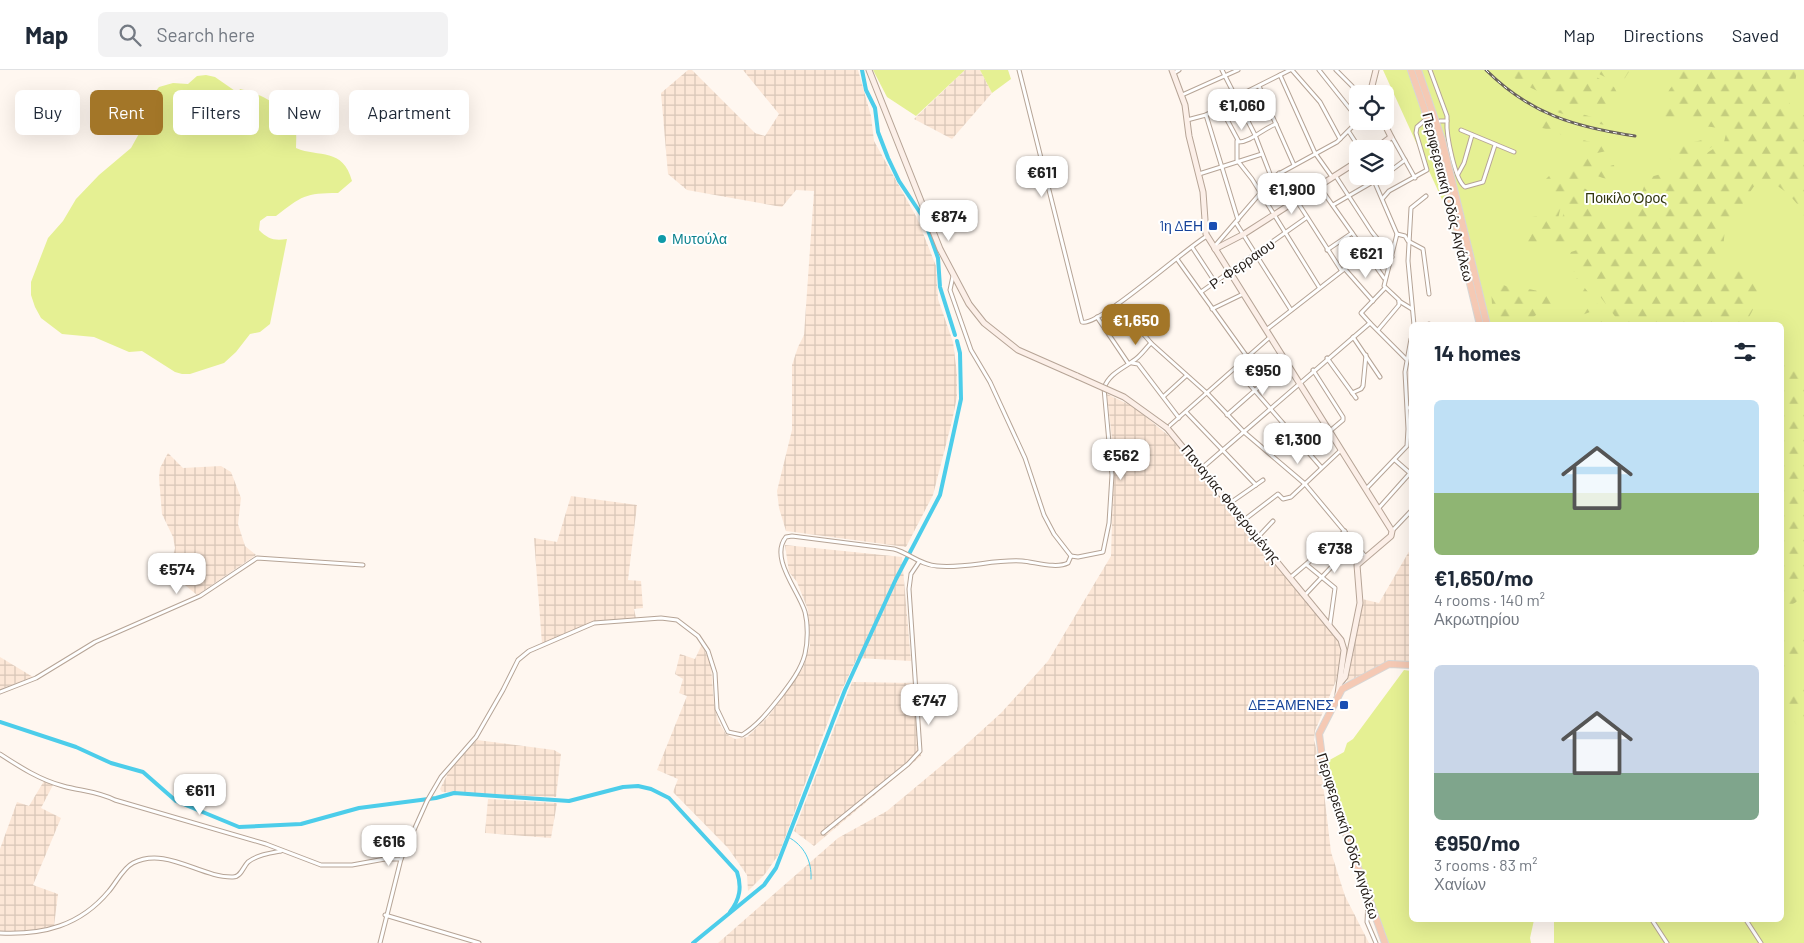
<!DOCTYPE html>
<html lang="en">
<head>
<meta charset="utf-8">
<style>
  body { margin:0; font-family:Barlow,sans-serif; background:#f2f2f3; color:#1f2937; height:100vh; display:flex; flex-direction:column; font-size:19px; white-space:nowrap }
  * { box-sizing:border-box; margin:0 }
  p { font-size:16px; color:#747a83 }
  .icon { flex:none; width:28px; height:28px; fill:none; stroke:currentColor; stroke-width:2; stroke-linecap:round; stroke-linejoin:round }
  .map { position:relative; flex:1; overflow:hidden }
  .panel { position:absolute; left:1409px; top:252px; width:375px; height:600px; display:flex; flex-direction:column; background:#fff; border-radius:8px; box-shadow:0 5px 20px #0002 }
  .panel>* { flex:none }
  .guide { position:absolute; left:15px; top:20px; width:475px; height:45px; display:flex; gap:10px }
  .buttons { position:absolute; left:1349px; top:15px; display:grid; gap:10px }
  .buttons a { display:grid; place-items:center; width:45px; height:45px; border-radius:8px; background:#fff; box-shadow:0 5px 20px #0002; font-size:25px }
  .price { position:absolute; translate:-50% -42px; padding:0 11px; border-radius:10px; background:#fff; color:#222; font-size:16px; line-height:32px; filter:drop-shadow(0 1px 2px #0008) }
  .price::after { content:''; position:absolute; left:50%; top:30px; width:15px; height:11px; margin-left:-8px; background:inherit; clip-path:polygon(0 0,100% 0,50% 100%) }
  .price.current { background:#a37628; color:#fff }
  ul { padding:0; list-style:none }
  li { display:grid; align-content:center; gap:10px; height:265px; padding:0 25px }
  li span { display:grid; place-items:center; height:155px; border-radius:8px; color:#555 }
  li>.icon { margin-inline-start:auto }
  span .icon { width:90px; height:90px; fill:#fffc; stroke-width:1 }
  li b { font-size:21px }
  h2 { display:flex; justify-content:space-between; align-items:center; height:60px; padding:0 25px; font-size:21px }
  .tag { padding:0 18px; border-radius:8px; background:#fff; box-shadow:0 5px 20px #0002; font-size:18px; line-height:45px }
  .tag.current { background:#a37628; color:#fff }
  header { display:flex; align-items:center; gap:30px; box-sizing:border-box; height:70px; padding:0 25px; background:#fff; border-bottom:1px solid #e0e1e3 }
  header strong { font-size:24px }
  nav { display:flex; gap:28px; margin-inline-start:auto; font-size:18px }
  .search { width:350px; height:45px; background:#f2f2f3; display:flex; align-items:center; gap:12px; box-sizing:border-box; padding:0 18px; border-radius:8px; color:#747a83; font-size:19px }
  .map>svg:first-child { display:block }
</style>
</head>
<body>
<header>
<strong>Map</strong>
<div class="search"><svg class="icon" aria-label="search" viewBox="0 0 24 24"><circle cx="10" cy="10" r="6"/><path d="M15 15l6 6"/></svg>Search here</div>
<nav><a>Map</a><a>Directions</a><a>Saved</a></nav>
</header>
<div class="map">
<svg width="1804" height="873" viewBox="0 0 1804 873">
  <defs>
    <pattern id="industrial-grid" width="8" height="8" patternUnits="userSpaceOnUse" patternTransform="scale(1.25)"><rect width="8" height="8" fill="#fce7d7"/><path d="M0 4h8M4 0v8" fill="none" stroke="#d8c6b8"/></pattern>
    <pattern id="forest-firs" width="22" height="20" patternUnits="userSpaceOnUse" patternTransform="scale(1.25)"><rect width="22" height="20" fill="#e5f093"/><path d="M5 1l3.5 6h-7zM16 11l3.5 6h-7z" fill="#c4cd7e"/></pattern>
  </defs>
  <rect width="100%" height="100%" fill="#fff7f0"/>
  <g fill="url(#industrial-grid)">
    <polygon points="688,0 692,0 755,63 765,66 779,44 743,0 858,0 871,46 874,71 917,148 936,196 938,229 953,272 957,304 957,327 952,351 933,425 906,477 786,461 779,438 777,421 792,360 792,295 798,277 804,265 814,121 796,120 782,137 687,120 668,104 661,23"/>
    <polygon points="965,0 980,0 992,23 952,69 914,49"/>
    <polygon points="1107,324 1134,337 1169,366 1339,572 1341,585 1336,611 1315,661 1314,670 1321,697 1331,782 1345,826 1369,873 718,873 838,768 887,741 959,681 1001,643 1048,591 1111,486 1114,387"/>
    <polygon points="168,383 183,398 221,396 231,402 241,428 238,454 245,476 256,485 197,525 174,506 173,486 175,478 173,467 162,444 159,408 160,398"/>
    <polygon points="571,426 637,435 628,510 641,511 643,538 634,539 636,548 599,551 542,574 534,468 557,472"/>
    <polygon points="785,475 902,487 911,591 857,588 832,641 779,784 765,804 748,821 747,805 728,778 673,722 678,709 657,700 687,626 679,623 683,609 675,604 680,584 695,589 702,574 711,596 714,634 718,651 726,664 735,669 747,667 768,647 803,598 810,576 808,540 797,512 789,502"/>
    <polygon points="1411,478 1411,593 1389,592 1347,612 1359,553 1362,529 1379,533"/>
    <polygon points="0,587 33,607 0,619"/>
    <polygon points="852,612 914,613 921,686 814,776 794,761"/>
    <polygon points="477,670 554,680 561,684 556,727 442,722 440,719 449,701"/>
    <polygon points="44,711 53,715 41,738 61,748 33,815 58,824 54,856 20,862 0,861 0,779 17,732 29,736"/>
    <polygon points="488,729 557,733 551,768 485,763"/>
  </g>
  <g fill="#e5f093">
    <polygon points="873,0 965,0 916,46 887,27"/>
    <polygon points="980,0 1008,0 1011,9 992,23"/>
    <polygon points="1383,0 1804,0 1804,873 1554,873 1554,850 1781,850 1781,255 1478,255 1445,136"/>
    <path d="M 206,5 L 215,7 L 238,23 L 240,19 C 261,24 287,36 295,58 C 297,64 296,71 296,78 C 319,88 343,77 352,111 L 338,123 C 305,123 302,126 276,146 L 267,146 L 260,151 L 259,160 C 268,169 274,171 287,169 L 270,254 L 260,262 L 250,264 L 236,282 L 224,293 L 190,304 L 182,304 L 175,302 L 142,281 L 129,282 L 94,267 L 62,264 L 41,248 L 35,237 L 31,225 L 31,212 L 48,168 L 63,151 L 76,129 L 99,105 L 131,78 L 146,51 L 154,43 L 155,22 L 159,17 L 173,13 L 188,14 L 197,6 Z"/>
    <polygon points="1404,600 1411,601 1411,850 1534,850 1530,868 1531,873 1388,873 1362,805 1326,692 1344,682 1347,673 1353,669"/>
  </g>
  <g fill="url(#forest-firs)">
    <path d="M 1504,0 L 1584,0 L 1614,17 L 1623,34 C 1598,53 1524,19 1504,0 Z"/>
    <polygon points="1591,0 1630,0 1625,8 1617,13"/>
    <path d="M 1668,0 L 1797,0 L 1795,13 L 1787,28 L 1792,38 L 1804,45 L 1804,146 C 1800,135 1789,124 1779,117 C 1756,102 1754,118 1742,135 C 1738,140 1732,144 1729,149 C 1722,160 1726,173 1721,183 C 1720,188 1716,192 1713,197 L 1716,205 L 1726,207 L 1736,199 C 1770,206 1758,234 1744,255 L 1618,255 L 1617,249 L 1584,205 L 1570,200 L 1567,190 L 1571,182 L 1577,180 L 1576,173 C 1567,172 1558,176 1548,175 C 1552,171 1556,167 1558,162 C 1565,146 1563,126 1582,118 L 1586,119 L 1609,148 L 1628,151 L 1638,143 L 1641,125 L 1647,108 L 1685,97 L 1724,72 L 1726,64 L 1723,60 C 1708,53 1675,60 1677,31 C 1677,25 1682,19 1682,12 Z"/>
    <path d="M 1675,12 L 1678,12 C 1678,28 1668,34 1679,51 L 1664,54 C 1658,38 1665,25 1675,12 Z"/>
    <path d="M 1557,40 C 1569,41 1599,46 1605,55 L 1584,51 L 1554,41 Z"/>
    <polygon points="1531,47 1539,47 1583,70 1617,79 1597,83 1554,61 1542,58"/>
    <path d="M 1718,67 L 1715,75 L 1687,92 L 1664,88 L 1663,84 C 1682,75 1698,70 1718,67 Z"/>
    <path d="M 1586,85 L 1603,89 L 1608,96 L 1614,95 L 1615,101 L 1621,103 L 1622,106 C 1610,113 1599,107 1589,102 L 1588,107 L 1597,110 C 1576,113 1568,118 1560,140 C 1558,147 1558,156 1554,163 C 1549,171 1539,174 1535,181 L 1527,181 L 1525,176 L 1531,166 L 1527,148 L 1537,146 L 1546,135 L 1552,135 L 1553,131 L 1545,121 L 1544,111 L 1549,106 L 1564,99 L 1569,91 Z"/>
    <polygon points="1577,208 1606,245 1611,255 1602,255 1590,242 1582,245 1584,231 1572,218"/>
    <path d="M 1494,211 L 1518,221 C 1525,215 1553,224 1558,232 L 1556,242 L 1540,242 L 1532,248 L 1528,248 L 1520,239 L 1511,239 L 1516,246 L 1506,251 L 1493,252 L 1491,217 Z"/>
    <path d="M 1781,278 L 1789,283 L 1792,296 L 1804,313 L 1804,524 C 1797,532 1794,536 1781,536 Z"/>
    <polygon points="1781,560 1789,567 1799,566 1804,560 1804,582 1781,621"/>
    <polygon points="1804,612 1804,664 1783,637"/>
  </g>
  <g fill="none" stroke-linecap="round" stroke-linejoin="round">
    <path stroke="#4ccdea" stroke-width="1" d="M 788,767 C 804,775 812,791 811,809"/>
    <g stroke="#4ccdea" stroke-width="4">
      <polyline points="862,0 866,20 875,38 878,62 888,88 899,111 923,147 932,171 938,188 940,217 955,265"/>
      <path d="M 0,652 L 76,677 L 111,693 L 143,702 L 176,731 L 239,757 L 301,754 L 359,738 L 436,728 L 454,723 L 569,731 L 623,717 L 638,716 L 651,719 L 669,728 L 737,802 C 742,817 740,829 730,842"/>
      <polyline points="693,873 764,815 776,798 845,620 896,509 940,425 961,329 960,283 957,271"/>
    </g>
    <g stroke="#b6a496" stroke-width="5">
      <g id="street">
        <path d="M 1019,0 L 1082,252 C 1097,258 1187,177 1207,166"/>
        <polyline points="1222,0 1255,65 1272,109"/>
        <polyline points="1292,0 1320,32 1340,69"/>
        <polyline points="1319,0 1358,49"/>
        <polyline points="1336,0 1360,24"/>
        <polyline points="1430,0 1447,46 1447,51 1440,51"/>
        <polyline points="1174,3 1179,0"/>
        <polyline points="1280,5 1315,83 1332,107"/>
        <polyline points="1259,16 1294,95"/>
        <polyline points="1182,25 1238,0"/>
        <path d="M 1217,39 L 1224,44 L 1239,72 C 1251,72 1262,59 1276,54"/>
        <polyline points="1206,45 1238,150"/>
        <polyline points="1187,50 1206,45 1236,27 1290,0"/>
        <path d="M 1447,51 C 1446,65 1455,110 1465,117 L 1483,112 L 1495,75"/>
        <polyline points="1461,60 1514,82"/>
        <polyline points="1349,62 1360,79"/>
        <polyline points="1392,67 1415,108"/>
        <polyline points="1237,71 1237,90 1252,109 1319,217"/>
        <polyline points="1279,103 1341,200"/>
        <polyline points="1199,104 1262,84"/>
        <polyline points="1458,104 1464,93 1472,65"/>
        <polyline points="1335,105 1372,162 1392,187"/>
        <polyline points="1385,105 1405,90"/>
        <polyline points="1372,106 1397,164 1384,216 1399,230 1399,235 1378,260"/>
        <polyline points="1319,116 1384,208"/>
        <polyline points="1383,128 1389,121 1427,100 1416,63 1417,57 1424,51"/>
        <polyline points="1333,135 1383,106"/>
        <polyline points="1236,153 1291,240"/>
        <polyline points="1397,164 1405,166 1408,171 1423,179 1429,224"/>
        <polyline points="1192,177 1215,212"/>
        <polyline points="1214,177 1275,106 1337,72 1358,51"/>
        <polyline points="1327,180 1352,163"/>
        <polyline points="1177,189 1248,288"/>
        <polyline points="1344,198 1373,231"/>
        <polyline points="1201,222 1306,148"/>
        <polyline points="1399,231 1412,239"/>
        <polyline points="1118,234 1151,273 1208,324 1244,362 1305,414 1365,486"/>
        <polyline points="1212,239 1243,224"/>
        <polyline points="1097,247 1128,293"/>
        <polyline points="1370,253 1361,243 1385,218"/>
        <polyline points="1429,254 1429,255"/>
        <polyline points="1414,255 1408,191 1411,138 1426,126"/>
        <polyline points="1266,260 1365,183"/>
        <polyline points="1353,267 1380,307"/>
        <polyline points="1327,288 1356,328"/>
        <polyline points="1132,293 1138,294 1179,348"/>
        <polyline points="1236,299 1321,397"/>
        <polyline points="1313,300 1343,347 1343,350 1330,361"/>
        <polyline points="1352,323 1361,319 1363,316 1366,285"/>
        <polyline points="1164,326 1186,306"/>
        <polyline points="1409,338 1411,335"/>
        <polyline points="1186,342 1256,415"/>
        <polyline points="1227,345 1286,293"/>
        <polyline points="1167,358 1270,267"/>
        <polyline points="1395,390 1411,404"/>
        <polyline points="1202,398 1370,253 1406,289"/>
        <polyline points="1366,419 1407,376 1408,359 1405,302 1411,269"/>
        <polyline points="1230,433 1263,410"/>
        <polyline points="1378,439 1411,402"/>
        <polyline points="1244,450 1278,424 1283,429 1291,427 1341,380"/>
        <polyline points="1392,461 1411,441"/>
        <polyline points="1258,467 1273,451"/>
        <path d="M 1071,486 L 1078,487 L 1103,482 L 1109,453 L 1112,405 L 1104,318 C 1109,304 1122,299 1133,291 C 1140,287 1145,279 1151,273"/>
        <polyline points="1307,495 1335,518 1330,554"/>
        <polyline points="1291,507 1345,461"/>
        <polyline points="1305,525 1354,473"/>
        <polyline points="0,622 36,608 95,572 200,526 257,488 363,495"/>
        <path d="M 0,684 C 20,697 40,710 63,716 C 81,721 97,721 115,730 L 266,774 L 321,795 L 352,795 L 385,789 L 401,789"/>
        <polyline points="823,763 908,694 920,681 909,519 911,504 919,492"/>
        <polyline points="1368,831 1367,852 1376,873"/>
        <polyline points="385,845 479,873"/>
        <polyline points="1652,850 1667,873"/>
        <polyline points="1746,850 1761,873"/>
        <path d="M 0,863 C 43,865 80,856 109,821 C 116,813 123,798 133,793 C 166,776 201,808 233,807 C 241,807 243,797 248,792 C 257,785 270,783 281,781"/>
        <path d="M 380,873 L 401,789 L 427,731 L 441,707 L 476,667 L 503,620 L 518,590 L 529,581 L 594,553 L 661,548 L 677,550 L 698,566 L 708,581 L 715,603 L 717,639 L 728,662 L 742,665 C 758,655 768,642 780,627 C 790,614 801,600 805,584 C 808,571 808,554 805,542 C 799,521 769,488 786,467 L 792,466 L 894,479 C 909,483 920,495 937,496 C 965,499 994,489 1022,491 C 1035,492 1056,499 1068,493 L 1071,486 L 1054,464 L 1044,445 L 1025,388 L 990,312 L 971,280 L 950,220 L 953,206"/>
      </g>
    </g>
    <g stroke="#b6a496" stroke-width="7">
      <g id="secondary">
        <polyline points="869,0 940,179 969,234 984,253 1018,280 1077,306"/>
        <polyline points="1172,0 1185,35 1189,66 1203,122 1206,164 1392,461 1391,466 1357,495 1360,533 1345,607 1340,613"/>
        <polyline points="1370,24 1376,0"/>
        <polyline points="1375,79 1391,67 1383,51"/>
        <polyline points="1215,179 1244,164 1358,91"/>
        <polyline points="1167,358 1341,570 1344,580 1338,624"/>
      </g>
    </g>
    <g stroke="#d7d6d5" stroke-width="8">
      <g id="highway">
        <polyline points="1411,0 1437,76 1480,255"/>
        <polyline points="1418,0 1442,70 1487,255"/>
        <polyline points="1385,873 1347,767 1322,687 1319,664 1342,619 1389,594 1411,595"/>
      </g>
    </g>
    <use href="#street" stroke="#fff" stroke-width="3"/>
    <use href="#secondary" stroke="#fcefe8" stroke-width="5"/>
    <use href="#highway" stroke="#f5c9b4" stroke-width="6"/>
    <g stroke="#69625c" stroke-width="3">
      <path id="rail" d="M 1486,0 C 1530,44 1575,57 1635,66"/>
    </g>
    <use href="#rail" stroke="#fff" stroke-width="1" stroke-dasharray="4" stroke-linecap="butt"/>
    <g stroke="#b6a496" stroke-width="7" stroke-linecap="butt">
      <polyline id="secondary-bridge" points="1077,306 1124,327 1167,358"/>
    </g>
    <use href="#secondary-bridge" stroke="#fcefe8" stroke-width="5"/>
  </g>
  <g fill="#1a4fb4" stroke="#fff" stroke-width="2">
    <rect x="1208" y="151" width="10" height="10" rx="2.5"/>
    <rect x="1339" y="630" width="10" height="10" rx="2.5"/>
  </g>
  <circle fill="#0f9aa8" stroke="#fff" stroke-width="2" cx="662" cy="169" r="5"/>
  <g text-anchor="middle" stroke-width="4" stroke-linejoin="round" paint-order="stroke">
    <g font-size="14" fill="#221b16" stroke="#fff">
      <text transform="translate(1448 127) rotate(76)" y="5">Περιφερειακή Οδός Αιγάλεω</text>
      <text transform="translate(1242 194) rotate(-35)" y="5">Ρ. Φερραιου</text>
      <text transform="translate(1231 434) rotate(51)" y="5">Παναγίας Φανερωμένης</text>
      <text transform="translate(1348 766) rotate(72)" y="5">Περιφερειακή Οδός Αιγάλεω</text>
    </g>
    <g font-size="14" fill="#32360e" stroke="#fff">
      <text x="1626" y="133">Ποικίλο Όρος</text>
    </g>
    <g font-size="14" fill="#164399" stroke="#fff" text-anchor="end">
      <text x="1203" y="161">1η ΔΕΗ</text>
      <text x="1334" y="640">ΔΕΞΑΜΕΝΕΣ</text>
    </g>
    <g font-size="14" fill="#0d838f" stroke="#fff" text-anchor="start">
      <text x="672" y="174">Μυτούλα</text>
    </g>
  </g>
</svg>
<div class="buttons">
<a><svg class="icon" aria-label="locate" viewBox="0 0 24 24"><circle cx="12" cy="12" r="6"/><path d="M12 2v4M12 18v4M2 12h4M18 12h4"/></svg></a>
<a><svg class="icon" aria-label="layers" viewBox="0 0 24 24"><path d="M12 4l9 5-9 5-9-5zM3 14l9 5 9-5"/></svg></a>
</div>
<b class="price" style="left:1242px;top:61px">€1,060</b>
<b class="price" style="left:1042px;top:128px">€611</b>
<b class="price" style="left:1292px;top:145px">€1,900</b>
<b class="price" style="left:949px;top:172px">€874</b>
<b class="price" style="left:1366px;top:209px">€621</b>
<b class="price current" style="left:1136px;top:276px">€1,650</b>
<b class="price" style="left:1263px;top:326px">€950</b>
<b class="price" style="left:1298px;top:395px">€1,300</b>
<b class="price" style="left:1121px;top:411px">€562</b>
<b class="price" style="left:1335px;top:504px">€738</b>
<b class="price" style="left:177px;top:525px">€574</b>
<b class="price" style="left:929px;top:656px">€747</b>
<b class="price" style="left:200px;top:746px">€611</b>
<b class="price" style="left:389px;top:797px">€616</b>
<div class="guide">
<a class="tag">Buy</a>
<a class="tag current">Rent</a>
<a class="tag">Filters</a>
<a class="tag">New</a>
<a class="tag">Apartment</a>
</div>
<section class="panel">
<h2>14 homes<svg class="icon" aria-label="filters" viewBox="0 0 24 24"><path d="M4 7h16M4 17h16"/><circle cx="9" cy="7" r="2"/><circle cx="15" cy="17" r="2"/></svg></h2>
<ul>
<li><span style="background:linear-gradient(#bfe0f5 60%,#8fb573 0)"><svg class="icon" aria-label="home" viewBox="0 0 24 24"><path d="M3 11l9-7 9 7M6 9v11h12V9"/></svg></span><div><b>€1,650/mo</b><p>4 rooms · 140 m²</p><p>Ακρωτηρίου</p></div></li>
<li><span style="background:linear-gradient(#c9d6e8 70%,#7fa58c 0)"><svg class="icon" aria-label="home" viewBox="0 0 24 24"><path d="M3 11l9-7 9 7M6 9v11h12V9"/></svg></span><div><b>€950/mo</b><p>3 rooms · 83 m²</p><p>Χανίων</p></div></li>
</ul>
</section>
</div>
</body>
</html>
